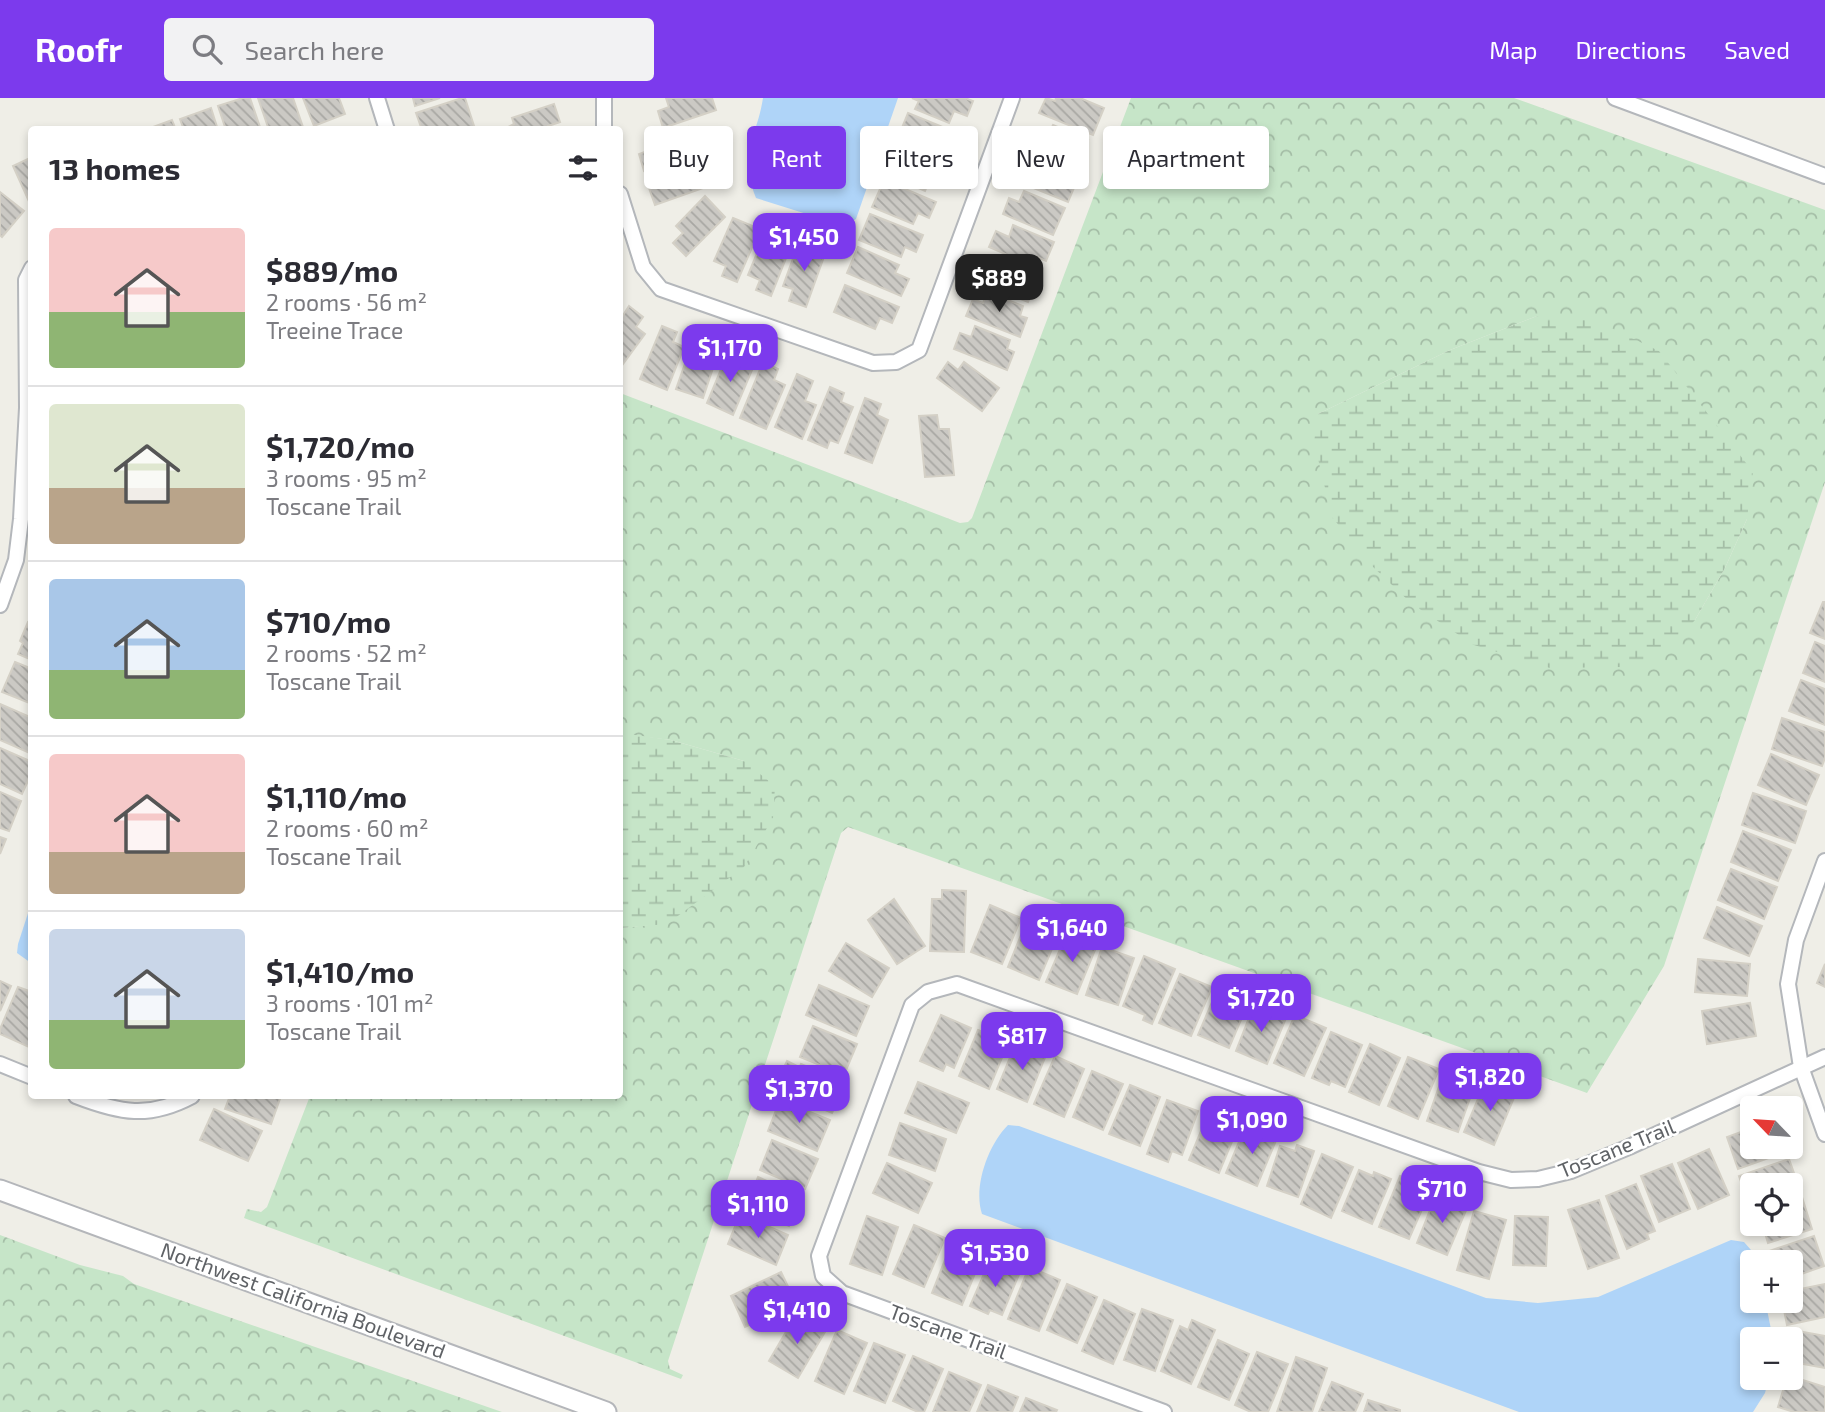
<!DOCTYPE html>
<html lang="en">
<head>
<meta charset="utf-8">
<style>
  body { margin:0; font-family:"Exo 2",sans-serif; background:#f2f2f3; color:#2b2b33; height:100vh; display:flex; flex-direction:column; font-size:26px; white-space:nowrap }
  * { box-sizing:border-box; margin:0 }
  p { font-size:23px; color:#7c7c81 }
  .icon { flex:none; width:38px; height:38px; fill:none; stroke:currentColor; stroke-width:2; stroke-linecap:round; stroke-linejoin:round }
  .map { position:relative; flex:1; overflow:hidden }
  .side { position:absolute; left:28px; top:28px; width:595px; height:973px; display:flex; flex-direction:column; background:#fff; border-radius:7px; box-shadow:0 4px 10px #0003 }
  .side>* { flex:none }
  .banner { position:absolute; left:644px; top:28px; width:665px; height:63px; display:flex; gap:14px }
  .needle { width:46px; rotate:295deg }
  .tools { position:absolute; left:1740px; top:998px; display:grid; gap:14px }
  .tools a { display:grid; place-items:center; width:63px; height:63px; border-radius:7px; background:#fff; box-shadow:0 4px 10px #0003; font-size:35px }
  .price { position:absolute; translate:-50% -60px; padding:0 16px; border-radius:14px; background:#7c3aed; color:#fff; font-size:23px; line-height:46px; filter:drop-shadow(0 2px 4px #0008) }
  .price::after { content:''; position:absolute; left:50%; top:42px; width:21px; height:16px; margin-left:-10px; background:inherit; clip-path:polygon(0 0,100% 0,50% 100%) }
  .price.on { background:#222; color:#fff }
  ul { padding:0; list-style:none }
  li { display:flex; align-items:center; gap:21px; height:175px; padding:0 21px }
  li+li { border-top:2px solid #e1e1e2 }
  li span { display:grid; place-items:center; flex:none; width:196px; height:140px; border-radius:7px; color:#555 }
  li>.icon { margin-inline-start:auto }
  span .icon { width:84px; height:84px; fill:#fffc; stroke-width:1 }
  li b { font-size:30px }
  h2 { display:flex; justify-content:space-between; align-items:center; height:84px; padding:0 21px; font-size:30px }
  .chip { padding:0 24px; border-radius:7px; background:#fff; box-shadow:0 4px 10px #0003; font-size:24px; line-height:63px }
  .chip.on { background:#7c3aed; color:#fff }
  header { display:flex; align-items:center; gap:42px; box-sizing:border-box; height:98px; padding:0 35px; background:#7c3aed; color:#fff }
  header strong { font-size:33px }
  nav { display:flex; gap:38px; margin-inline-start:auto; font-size:24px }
  .search { width:490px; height:63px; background:#f2f2f3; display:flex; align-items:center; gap:18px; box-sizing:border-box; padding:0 24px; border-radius:7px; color:#7c7c81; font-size:26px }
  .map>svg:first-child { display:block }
</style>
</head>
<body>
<header>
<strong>Roofr</strong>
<div class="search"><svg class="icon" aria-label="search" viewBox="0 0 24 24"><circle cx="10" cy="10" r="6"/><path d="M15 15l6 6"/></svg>Search here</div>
<nav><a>Map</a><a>Directions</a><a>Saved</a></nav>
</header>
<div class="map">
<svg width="1825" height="1314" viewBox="0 0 1825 1314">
  <defs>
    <pattern id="forest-crowns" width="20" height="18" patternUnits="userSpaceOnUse" patternTransform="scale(1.75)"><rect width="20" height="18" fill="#c6e5c8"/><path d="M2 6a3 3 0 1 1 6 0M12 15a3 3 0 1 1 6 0" fill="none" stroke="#a4bda6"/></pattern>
    <pattern id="wetland-marsh" width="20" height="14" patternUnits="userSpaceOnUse" patternTransform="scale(1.75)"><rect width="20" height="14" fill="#c6e5c8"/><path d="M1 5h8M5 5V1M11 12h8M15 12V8" fill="none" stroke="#a4bda6"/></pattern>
    <pattern id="building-back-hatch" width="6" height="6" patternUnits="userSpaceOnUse" patternTransform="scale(1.75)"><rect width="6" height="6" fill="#cbc9c4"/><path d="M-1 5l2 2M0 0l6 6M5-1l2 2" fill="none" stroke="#a8a7a3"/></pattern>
  </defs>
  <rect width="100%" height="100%" fill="#efeee7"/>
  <g fill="url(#forest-crowns)" fill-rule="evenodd">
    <path d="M 1131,0 L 1514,0 L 1825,112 L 1825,384 L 1664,868 L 1587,995 L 848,729 L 841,735 L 668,1263 L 670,1271 L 683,1277 L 681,1281 L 244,1120 L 247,1111 L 261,1114 L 267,1109 L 310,998 L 620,998 L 620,830 L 667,825 L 744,663 L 671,642 L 620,636 L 620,295 L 960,425 L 968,424 L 972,420 ZM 1537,218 L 1747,421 L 1725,470 L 1695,522 L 1318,316 L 1450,252 Z"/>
    <polygon points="0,1137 80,1167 123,1178 134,1186 502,1314 0,1314"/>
  </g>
  <g fill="url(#wetland-marsh)">
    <polygon points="1537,218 1596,223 1659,253 1753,374 1747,421 1725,470 1695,522 1663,559 1623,569 1550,570 1474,547 1412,506 1370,466 1332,419 1314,344 1318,316 1450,252"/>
    <polygon points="621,635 671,642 744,663 775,688 773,720 744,769 667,826 620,830 620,636"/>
  </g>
  <g fill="#afd4f8">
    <path d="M 763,0 L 898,0 L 856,121 L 845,128 L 756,100 C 737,51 756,45 763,0 Z"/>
    <polygon points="31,806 31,865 17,855 18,846"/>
    <path d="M 1008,1027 L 1019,1028 L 1486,1200 L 1538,1205 L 1598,1199 L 1731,1142 L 1744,1144 L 1751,1152 L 1754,1164 L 1752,1164 L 1752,1202 L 1765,1202 L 1773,1241 L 1752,1241 L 1752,1279 L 1769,1279 L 1765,1295 L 1753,1314 L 1519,1314 L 982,1116 C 973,1089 988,1047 1008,1027 Z"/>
  </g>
  <g fill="url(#building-back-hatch)" stroke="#d4d0c6" stroke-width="2">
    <polygon points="243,0 250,0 261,32 226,32 218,8"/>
    <polygon points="258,0 293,0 303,29 269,32"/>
    <polygon points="303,0 339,0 345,16 314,28"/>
    <polygon points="413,0 440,0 415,8"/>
    <polygon points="462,0 465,0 475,31 422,32 416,15"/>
    <polygon points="666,0 712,0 716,12 663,30 658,13 669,9"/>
    <polygon points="912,0 965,0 973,3 967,18 954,13 949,25 915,11 919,3"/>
    <polygon points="1046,0 1055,3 1056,0 1080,0 1104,10 1093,37 1039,15"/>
    <polygon points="554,6 560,24 548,28 549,32 502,32 514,26 512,20"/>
    <polygon points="211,10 218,32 184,32 180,21"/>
    <polygon points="908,15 960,36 954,52 942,48 937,59 897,42"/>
    <polygon points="172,22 176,32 145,32"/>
    <polygon points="1053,27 1088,42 1076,69 1026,48 1033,33 1047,40"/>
    <polygon points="688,29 696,56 644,73 639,56 650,52 646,42"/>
    <polygon points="908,53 948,70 941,86 930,81 925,93 884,75 892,57 905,62"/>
    <polygon points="32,59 32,110 13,68"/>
    <polygon points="1036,59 1072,74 1069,82 1076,85 1068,104 1014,82 1020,67 1031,72"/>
    <polygon points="700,62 709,88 655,107 649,90 662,85 658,76"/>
    <polygon points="884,82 936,104 929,120 918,115 913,126 872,109"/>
    <polygon points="1024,93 1065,110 1053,137 1003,116 1009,100 1019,104"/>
    <polygon points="0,94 24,113 2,139 0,137"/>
    <polygon points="705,98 725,119 686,158 673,145 683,135 676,128"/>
    <polygon points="870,116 923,137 916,154 905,149 901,159 859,142"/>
    <polygon points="733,120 760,131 737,184 722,178 726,168 714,163"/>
    <polygon points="1013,127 1054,144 1046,163 1035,158 1031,167 989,149 996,133 1009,139"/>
    <polygon points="766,133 792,145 771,198 756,192 760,182 748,177"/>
    <polygon points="799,144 826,153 806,209 789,203 793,191 783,188"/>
    <polygon points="858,149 899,167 895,175 909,181 901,198 847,175"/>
    <polygon points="1000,162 1039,177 1028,204 977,183 983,168 996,173"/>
    <polygon points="845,187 899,209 892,225 880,220 875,231 834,214"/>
    <polygon points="987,194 1023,208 1020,218 1027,220 1020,239 966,218 973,201 983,205"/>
    <polygon points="629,208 643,219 636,229 645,236 623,266 620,263 620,222"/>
    <polygon points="662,228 677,234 673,244 684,249 667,292 640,281"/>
    <polygon points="975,228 1010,242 1007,251 1014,254 1007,272 954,251 960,235 971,239"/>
    <polygon points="694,240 711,246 705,261 715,264 703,300 676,291"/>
    <polygon points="729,252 745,259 741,267 752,272 733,317 707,305"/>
    <polygon points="763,264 778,271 774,282 785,287 766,331 740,320"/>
    <polygon points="948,264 958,272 964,264 999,290 982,313 937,280"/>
    <polygon points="797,276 813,283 805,303 816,307 802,341 775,329"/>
    <polygon points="830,289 844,295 841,304 853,309 838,345 830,342 827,350 808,342"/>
    <polygon points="865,300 881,306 877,317 888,322 872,365 845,355"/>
    <polygon points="937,317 939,331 949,331 954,377 925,379 919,318"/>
    <polygon points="1823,504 1825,504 1825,541 1810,535"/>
    <polygon points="28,524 32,525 32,562 18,556 23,545 20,543"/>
    <polygon points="1815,544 1825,548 1825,584 1803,575"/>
    <polygon points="15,564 32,571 32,606 2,594"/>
    <polygon points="1801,582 1825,591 1825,627 1789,613"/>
    <polygon points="0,606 32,620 32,656 0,642"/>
    <polygon points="1782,620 1825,634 1825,660 1822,668 1772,651"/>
    <polygon points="0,650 32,664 32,674 22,696 0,686"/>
    <polygon points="1771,656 1819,677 1806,707 1758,687"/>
    <polygon points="0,694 21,703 9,733 0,730"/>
    <polygon points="1753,695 1806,713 1795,745 1742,727"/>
    <polygon points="1743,733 1791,752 1778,783 1731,764"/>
    <polygon points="0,739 6,741 0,756"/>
    <polygon points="1731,771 1777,789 1764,821 1718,802"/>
    <polygon points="942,792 966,793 964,854 930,853 932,801 942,801"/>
    <polygon points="894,801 925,848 897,866 868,822"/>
    <polygon points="990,807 1021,820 1002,866 971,854"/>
    <polygon points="1717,809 1762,828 1749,858 1704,840"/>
    <polygon points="1028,820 1059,834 1039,882 1008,869"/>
    <polygon points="1067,835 1097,847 1077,896 1046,884"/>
    <polygon points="846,845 889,870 872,899 829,873"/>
    <polygon points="1102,849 1134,860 1118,907 1086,897"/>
    <polygon points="1144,858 1175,871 1152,926 1143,922 1145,917 1123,908"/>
    <polygon points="1698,861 1750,866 1747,898 1695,894"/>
    <polygon points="1825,866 1825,889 1817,885"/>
    <polygon points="1180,876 1212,889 1191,938 1159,925"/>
    <polygon points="0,883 11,888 0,913"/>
    <polygon points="819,887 869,908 856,938 806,917"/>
    <polygon points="18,889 32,894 32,943 29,949 0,936 0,931"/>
    <polygon points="1218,890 1249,903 1229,950 1198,937"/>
    <polygon points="1750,905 1756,938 1707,946 1702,913"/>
    <polygon points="1254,907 1286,920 1267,966 1236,953"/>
    <polygon points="941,917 971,930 954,970 946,966 943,973 920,963"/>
    <polygon points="1295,917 1326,930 1304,978 1274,965"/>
    <polygon points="813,928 857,946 844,977 800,959"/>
    <polygon points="978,932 1008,945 989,991 959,978"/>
    <polygon points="1331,934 1362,947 1345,989 1331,983 1329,987 1312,980"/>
    <polygon points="1016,945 1046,957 1027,1004 997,991"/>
    <polygon points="1370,946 1400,960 1379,1007 1349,994"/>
    <polygon points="1055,958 1084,971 1064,1019 1034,1006"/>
    <polygon points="1408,959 1439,971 1418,1021 1388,1008"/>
    <polygon points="787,963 799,969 786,996 774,990"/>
    <polygon points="801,966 845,985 832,1015 788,996"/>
    <polygon points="1092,973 1123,986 1103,1032 1073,1019"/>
    <polygon points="1454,978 1475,986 1458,1034 1427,1023 1442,980 1452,983"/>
    <polygon points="1486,982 1516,995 1494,1047 1464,1034"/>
    <polygon points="918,984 969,1005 956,1035 905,1015"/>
    <polygon points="1130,987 1160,999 1140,1048 1109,1036"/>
    <polygon points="230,998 281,998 271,1026 225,1011"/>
    <polygon points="780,1002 830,1022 817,1053 768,1033"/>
    <polygon points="1167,1002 1198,1013 1182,1057 1172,1053 1168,1064 1147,1056"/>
    <polygon points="214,1011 262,1033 248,1063 200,1042"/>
    <polygon points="1208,1016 1238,1029 1219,1075 1189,1062"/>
    <polygon points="900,1025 946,1041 935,1073 889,1057"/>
    <polygon points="1246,1027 1277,1040 1257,1088 1226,1075"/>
    <polygon points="1752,1030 1752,1048 1787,1048 1788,1053 1738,1071 1727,1039"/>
    <polygon points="772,1042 818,1061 805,1091 760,1072"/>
    <polygon points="1297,1047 1314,1053 1298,1099 1267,1088 1280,1048 1295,1053"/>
    <polygon points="1709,1051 1729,1097 1698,1111 1678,1065"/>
    <polygon points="1322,1056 1353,1069 1331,1120 1301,1106"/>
    <polygon points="1789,1061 1800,1092 1790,1095 1790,1087 1752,1087 1752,1108 1750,1109 1739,1078"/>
    <polygon points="887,1065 932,1085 918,1115 873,1095"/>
    <polygon points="1672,1066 1690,1111 1659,1124 1641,1078"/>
    <polygon points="1359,1072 1373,1078 1374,1074 1391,1081 1372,1126 1342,1113"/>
    <polygon points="1400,1078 1431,1091 1409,1141 1379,1129"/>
    <polygon points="758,1079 802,1098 789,1128 745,1110"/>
    <polygon points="1636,1086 1655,1133 1647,1136 1649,1141 1627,1151 1606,1098"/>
    <polygon points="1436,1097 1467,1110 1447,1157 1417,1145"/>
    <polygon points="1802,1099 1812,1131 1768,1145 1762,1125 1790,1125 1790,1103"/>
    <polygon points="1599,1102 1619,1160 1588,1171 1568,1112"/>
    <polygon points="1474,1113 1506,1122 1489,1181 1457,1172"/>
    <polygon points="740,1116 788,1137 776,1167 728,1146"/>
    <polygon points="867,1118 898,1129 882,1177 850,1166"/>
    <polygon points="1515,1118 1548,1119 1546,1168 1513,1167"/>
    <polygon points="914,1127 945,1140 924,1189 893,1176"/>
    <polygon points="1814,1138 1824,1168 1790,1180 1790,1164 1773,1164 1769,1153"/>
    <polygon points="952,1144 983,1156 962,1207 932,1195"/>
    <polygon points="990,1162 1020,1174 1002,1217 990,1212 988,1216 970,1208"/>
    <polygon points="1029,1169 1060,1182 1039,1233 1008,1221"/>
    <polygon points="781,1174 796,1205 745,1229 731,1198"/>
    <polygon points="1067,1186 1097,1199 1077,1245 1047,1232"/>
    <polygon points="1825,1186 1825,1219 1787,1227 1782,1202 1790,1202 1790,1193"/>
    <polygon points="1104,1202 1135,1216 1113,1266 1082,1253"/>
    <polygon points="1142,1211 1173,1222 1155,1273 1124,1262"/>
    <polygon points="797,1215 826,1232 798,1280 769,1263"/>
    <polygon points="1192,1222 1215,1232 1191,1286 1161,1273 1180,1228 1188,1232"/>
    <polygon points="837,1232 867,1245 844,1296 815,1283"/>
    <polygon points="1798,1233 1825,1238 1825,1270 1792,1264"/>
    <polygon points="1218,1242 1249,1256 1229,1302 1198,1289"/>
    <polygon points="874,1245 905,1257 885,1305 854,1293"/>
    <polygon points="1257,1254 1288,1266 1268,1314 1251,1314 1235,1307"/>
    <polygon points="913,1258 943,1271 924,1314 918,1314 893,1303"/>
    <polygon points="1296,1259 1327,1270 1312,1314 1277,1314"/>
    <polygon points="949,1274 981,1287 969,1314 933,1314"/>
    <polygon points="1790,1278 1825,1289 1825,1314 1794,1314 1778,1309 1787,1279"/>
    <polygon points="1332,1284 1363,1296 1355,1314 1319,1314"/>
    <polygon points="988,1287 1018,1299 1012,1314 977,1314"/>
    <polygon points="1026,1300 1057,1312 1056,1314 1020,1314"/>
    <polygon points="1368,1302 1400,1312 1400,1314 1364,1314"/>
  </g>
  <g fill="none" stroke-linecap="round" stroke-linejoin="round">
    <g stroke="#b4b7bb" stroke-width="18">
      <g id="street">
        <polyline points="377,0 387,32"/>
        <polyline points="1615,0 1825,78"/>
        <polyline points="604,32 604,0"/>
        <polyline points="620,96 643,169 661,191 873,265 896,264 919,252 1012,0"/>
        <polyline points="0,507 16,462 21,421 27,310 26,182 32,170"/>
        <polyline points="1825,763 1796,842 1788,886 1801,969 1825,1036"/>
        <polyline points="0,966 32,979"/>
        <path d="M 76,998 C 120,1015 149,1021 192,998"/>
        <polyline points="1164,1314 842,1195 823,1178 819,1158 912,907 928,894 957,886 1479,1074 1511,1082 1538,1081 1571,1073 1629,1049 1825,959"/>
      </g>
    </g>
    <g stroke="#b4b6ba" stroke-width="23">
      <polyline id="secondary" points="0,1092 606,1314"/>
    </g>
    <use href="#street" stroke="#fff" stroke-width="14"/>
    <use href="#secondary" stroke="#fff" stroke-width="19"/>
  </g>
  <g text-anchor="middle" stroke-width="5" stroke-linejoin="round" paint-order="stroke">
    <g font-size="21" fill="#5f6266" stroke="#fff">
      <text transform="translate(1617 1051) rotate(-22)" y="7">Toscane Trail</text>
      <text transform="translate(303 1203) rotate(20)" y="7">Northwest California Boulevard</text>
      <text transform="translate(948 1234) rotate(20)" y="7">Toscane Trail</text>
    </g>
  </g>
</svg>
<div class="tools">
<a><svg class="needle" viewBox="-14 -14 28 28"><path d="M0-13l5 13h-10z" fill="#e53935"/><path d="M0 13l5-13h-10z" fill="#7c7c81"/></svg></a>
<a><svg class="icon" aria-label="locate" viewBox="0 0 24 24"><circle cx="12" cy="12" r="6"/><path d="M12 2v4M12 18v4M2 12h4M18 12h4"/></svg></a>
<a>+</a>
<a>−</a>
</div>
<b class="price" style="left:804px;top:175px">$1,450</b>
<b class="price on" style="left:999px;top:216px">$889</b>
<b class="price" style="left:730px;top:286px">$1,170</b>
<b class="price" style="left:1072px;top:866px">$1,640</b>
<b class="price" style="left:1261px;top:936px">$1,720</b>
<b class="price" style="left:1022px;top:974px">$817</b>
<b class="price" style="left:1490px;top:1015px">$1,820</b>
<b class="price" style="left:799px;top:1027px">$1,370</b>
<b class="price" style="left:1252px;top:1058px">$1,090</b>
<b class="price" style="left:1442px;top:1127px">$710</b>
<b class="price" style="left:758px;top:1142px">$1,110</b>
<b class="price" style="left:995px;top:1191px">$1,530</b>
<b class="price" style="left:797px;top:1248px">$1,410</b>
<div class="banner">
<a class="chip">Buy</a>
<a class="chip on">Rent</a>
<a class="chip">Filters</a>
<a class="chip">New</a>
<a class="chip">Apartment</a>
</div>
<section class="side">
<h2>13 homes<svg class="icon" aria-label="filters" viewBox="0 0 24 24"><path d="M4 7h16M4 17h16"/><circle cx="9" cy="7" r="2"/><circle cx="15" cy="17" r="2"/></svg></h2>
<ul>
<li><span style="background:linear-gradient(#f6c9c9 60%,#8fb573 0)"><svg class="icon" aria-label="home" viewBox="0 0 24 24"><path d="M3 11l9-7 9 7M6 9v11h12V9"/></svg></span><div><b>$889/mo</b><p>2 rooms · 56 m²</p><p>Treeine Trace</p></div></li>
<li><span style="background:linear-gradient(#dfe7d0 60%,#b9a48a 0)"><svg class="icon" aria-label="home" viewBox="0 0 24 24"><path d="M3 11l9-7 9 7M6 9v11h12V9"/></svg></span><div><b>$1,720/mo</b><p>3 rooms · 95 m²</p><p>Toscane Trail</p></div></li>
<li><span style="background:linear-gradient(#a9c7e8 65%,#8fb573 0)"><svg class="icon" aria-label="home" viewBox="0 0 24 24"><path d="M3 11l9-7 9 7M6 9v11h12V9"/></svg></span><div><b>$710/mo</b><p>2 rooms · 52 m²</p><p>Toscane Trail</p></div></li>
<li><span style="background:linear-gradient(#f6c9c9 70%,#b9a48a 0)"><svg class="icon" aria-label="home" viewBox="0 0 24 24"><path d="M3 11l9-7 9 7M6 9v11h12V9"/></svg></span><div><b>$1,110/mo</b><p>2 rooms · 60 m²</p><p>Toscane Trail</p></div></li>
<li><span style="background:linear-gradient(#c9d6e8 65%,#8fb573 0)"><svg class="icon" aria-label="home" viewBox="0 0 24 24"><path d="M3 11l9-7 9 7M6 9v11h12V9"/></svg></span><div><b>$1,410/mo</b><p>3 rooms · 101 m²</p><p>Toscane Trail</p></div></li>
</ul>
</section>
</div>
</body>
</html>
